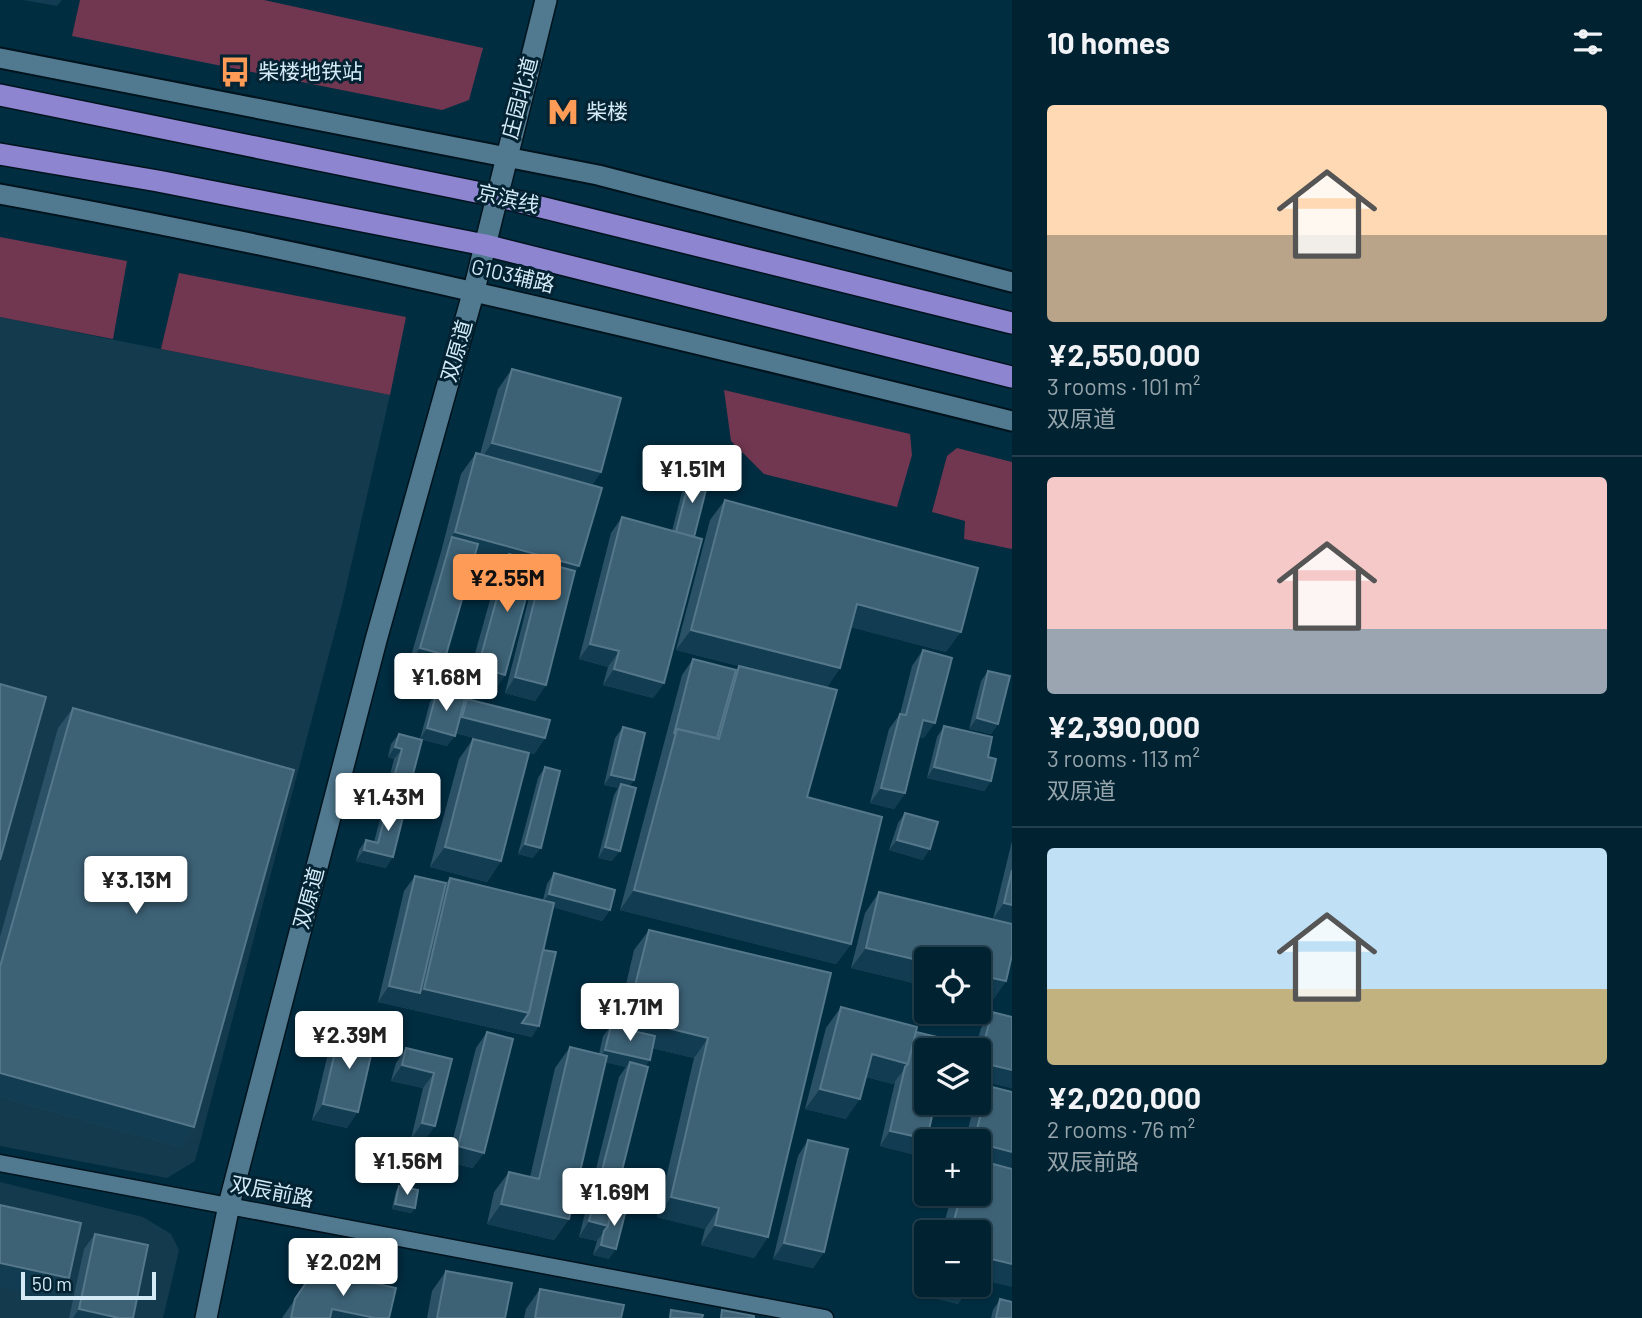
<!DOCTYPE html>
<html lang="en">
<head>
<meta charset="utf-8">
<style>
  body { margin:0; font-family:Barlow,"Noto Sans SC",sans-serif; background:#0b2a39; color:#f1f3f6; height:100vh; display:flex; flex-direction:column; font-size:26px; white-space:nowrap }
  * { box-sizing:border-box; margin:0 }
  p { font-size:23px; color:#96a4ab }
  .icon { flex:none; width:38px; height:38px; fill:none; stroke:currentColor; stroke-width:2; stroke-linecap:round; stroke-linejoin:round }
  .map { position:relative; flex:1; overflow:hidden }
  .details { display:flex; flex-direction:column; background:#012231; width:630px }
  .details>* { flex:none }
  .fabs { position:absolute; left:914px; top:947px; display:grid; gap:14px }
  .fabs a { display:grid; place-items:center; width:77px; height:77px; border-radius:7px; background:#012231; box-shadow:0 2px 5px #0004,0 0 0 2px #233f4d; font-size:35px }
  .scale { position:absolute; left:21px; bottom:18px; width:135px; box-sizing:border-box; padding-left:7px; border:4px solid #d4eaf7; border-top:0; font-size:19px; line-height:24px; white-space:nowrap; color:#d4eaf7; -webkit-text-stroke:5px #032232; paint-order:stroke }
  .price { position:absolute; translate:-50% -60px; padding:0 16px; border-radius:7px; background:#fff; color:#222; font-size:23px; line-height:46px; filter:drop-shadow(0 2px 4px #0008) }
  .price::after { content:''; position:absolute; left:50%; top:42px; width:21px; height:16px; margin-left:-10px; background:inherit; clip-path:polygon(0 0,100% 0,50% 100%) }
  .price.on { background:#fe9c57; color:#111 }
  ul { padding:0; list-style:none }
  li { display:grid; align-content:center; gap:14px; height:371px; padding:0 35px }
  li+li { border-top:2px solid #233f4d }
  li span { display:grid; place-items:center; height:217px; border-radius:7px; color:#555 }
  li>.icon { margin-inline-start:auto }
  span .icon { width:126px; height:126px; fill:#fffc; stroke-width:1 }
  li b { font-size:30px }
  h2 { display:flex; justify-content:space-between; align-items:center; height:84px; padding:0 35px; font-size:30px }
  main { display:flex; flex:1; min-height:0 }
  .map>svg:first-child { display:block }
</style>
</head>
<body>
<main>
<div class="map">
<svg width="1012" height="1318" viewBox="0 0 1012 1318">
  <rect width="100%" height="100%" fill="#012d41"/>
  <g fill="#143a4d">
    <polygon points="0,317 390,395 342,605 195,1161 167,1178 0,1146"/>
    <polygon points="0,1182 143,1217 171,1234 179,1250 163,1318 0,1318"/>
  </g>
  <g fill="#713750">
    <polygon points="80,0 264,0 483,48 469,100 442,110 72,36"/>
    <polygon points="0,237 127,261 113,339 0,317"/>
    <polygon points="179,273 406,317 390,395 161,349"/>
    <polygon points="724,390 910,434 912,455 897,507 764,474 731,441"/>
    <polygon points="957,448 1012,462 1012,549 964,539 965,521 932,512 947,456"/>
  </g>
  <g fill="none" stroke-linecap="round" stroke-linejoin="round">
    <g stroke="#01141e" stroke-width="19">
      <polyline id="minor" points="0,1163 825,1318"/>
    </g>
    <g stroke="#01141e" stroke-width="23">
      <g id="tertiary">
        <polyline points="0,58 598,175 1012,282"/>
        <path d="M 0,194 C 341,256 676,338 1012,421"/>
      </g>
    </g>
    <g stroke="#01141e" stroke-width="24">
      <polyline id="secondary" points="206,1318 229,1205 376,640 474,290 546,0"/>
    </g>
    <g stroke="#01141e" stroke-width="24">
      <g id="trunk">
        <polyline points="0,95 496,196 1012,323"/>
        <polyline points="0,154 158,181 485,245 1012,377"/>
      </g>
    </g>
    <use href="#minor" stroke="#517a91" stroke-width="16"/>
    <use href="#tertiary" stroke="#517a91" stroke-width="19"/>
    <use href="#secondary" stroke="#517a91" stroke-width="21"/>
    <use href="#trunk" stroke="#8e85d1" stroke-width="21"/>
  </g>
  <g fill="#2b5166">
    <polygon points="512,369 601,472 592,485 579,566 575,571 546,685 535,701 505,693 534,578 532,577 505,675 495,690 467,682 499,568 473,561 446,655 436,671 409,663 441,552 461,474 476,453 480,454 498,389"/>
    <polygon points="691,473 694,537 664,683 653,698 603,685 608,667 579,659 611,533 622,517 672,531 684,484"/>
    <polygon points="725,500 946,652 851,627 840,668 827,687 807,797 851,944 836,964 620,910 682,675 693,659 736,670 739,666 676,650 710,520"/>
    <polygon points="923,650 924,738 919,737 905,793 894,809 870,803 889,729 900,714 912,666"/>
    <polygon points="988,671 998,724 991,734 969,729 981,681"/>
    <polygon points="437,691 463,705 467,699 545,738 534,754 455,733 447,746 420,739 430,702"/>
    <polygon points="73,708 194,1127 180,1147 0,1097 0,937 58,728"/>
    <polygon points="944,726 988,757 991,781 984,791 927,778 937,737"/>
    <polygon points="623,727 634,780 629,786 612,861 598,858 614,795 618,788 604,785 615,738"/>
    <polygon points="399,734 408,793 400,803 384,799 394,759 388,757 391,744"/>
    <polygon points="473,739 501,861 487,882 430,867 459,759"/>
    <polygon points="545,767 533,858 518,854 538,778"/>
    <polygon points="388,805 386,868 356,861 359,850 366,840 374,842 381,815"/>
    <polygon points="905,813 923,860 889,850 898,823"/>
    <polygon points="1012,841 1012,923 993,919"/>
    <polygon points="554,873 610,910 602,921 553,907 543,950 532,1037 378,1002 404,891 415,876 446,883 450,878 543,900 547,884"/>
    <polygon points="879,892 1012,924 1012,955 1006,981 992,1001 978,998 978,959 926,959 926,986 851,968 865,913"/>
    <polygon points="649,930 831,973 768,1237 754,1258 701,1245 705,1229 657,1217 694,1058 652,1048 645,1066 613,1206 609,1259 593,1255 597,1241 579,1237 619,1077 626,1067 606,1062 569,1219 554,1240 487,1224 494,1192 509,1172 530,1177 555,1068 570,1047 599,1054 603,1036 611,1026 616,1027 634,950"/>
    <polygon points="841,1007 916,1032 927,1139 916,1155 880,1146 895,1082 893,1084 866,1077 846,1119 805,1109 826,1028"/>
    <polygon points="992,1012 1012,1017 1012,1088 978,1080 978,1050 975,1050 981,1028"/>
    <polygon points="340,1030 347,1128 312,1120 330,1045"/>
    <polygon points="487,1032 473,1168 447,1162 476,1048"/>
    <polygon points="406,1048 452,1059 424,1142 411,1139 423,1088 391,1081 396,1063"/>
    <polygon points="988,1086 978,1232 942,1232 952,1194 978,1194 978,1141 965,1141 974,1106 976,1102 978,1102 978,1100"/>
    <polygon points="808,1140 824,1252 813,1268 773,1259 798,1156"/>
    <polygon points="399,1186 415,1208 411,1213 392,1209 396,1191"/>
    <polygon points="95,1234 133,1318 69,1318 84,1249"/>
    <polygon points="446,1271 505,1318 427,1318 432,1291"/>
    <polygon points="306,1283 389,1318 282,1318"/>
    <polygon points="929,1284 971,1284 958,1304 926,1296"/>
    <polygon points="540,1289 621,1318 524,1318 526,1309"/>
    <polygon points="1000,1299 1012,1318 991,1318 993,1310"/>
  </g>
  <g fill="#123c51">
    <polygon points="23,0 62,0 57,6"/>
    <polygon points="492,443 601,472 587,493 478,463"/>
    <polygon points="455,532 579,566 565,586 544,563 534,578 504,570 509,554 499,568 447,554 452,537 441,552"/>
    <polygon points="857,604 961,632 946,652 842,625"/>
    <polygon points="691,630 840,668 826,689 676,650"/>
    <polygon points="590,644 619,651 608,667 579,659"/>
    <polygon points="420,648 446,655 436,671 409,663"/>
    <polygon points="478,667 505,675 495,690 467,682"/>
    <polygon points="614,669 664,683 653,698 603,685"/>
    <polygon points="515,677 546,685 535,701 505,693"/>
    <polygon points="462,717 545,738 534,754 452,732"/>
    <polygon points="977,718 998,724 991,734 969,729"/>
    <polygon points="923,720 935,723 924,738 912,735"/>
    <polygon points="427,728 455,736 447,746 420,739"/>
    <polygon points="395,747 402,749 394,759 388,757"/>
    <polygon points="934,767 991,781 984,791 927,778"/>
    <polygon points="611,775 634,780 627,790 621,784 618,788 604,785"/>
    <polygon points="391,788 408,793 400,803 384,799"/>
    <polygon points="881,788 905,793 894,809 870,803"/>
    <polygon points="897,840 930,849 923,860 889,850"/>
    <polygon points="525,844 541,848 533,858 518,854"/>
    <polygon points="445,847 501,861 487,882 430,867"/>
    <polygon points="605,847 620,851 612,861 598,858"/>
    <polygon points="364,850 393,857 386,868 356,861"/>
    <polygon points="634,890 851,944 836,964 620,910"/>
    <polygon points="549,894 610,910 602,921 541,904"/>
    <polygon points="1004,903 1012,905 1012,923 993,919"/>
    <polygon points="866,948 926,962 926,986 851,968"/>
    <polygon points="978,975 1006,981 992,1001 978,998"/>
    <polygon points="389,986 420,993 424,989 529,1013 539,1026 532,1037 378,1002"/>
    <polygon points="627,1018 708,1038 694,1058 613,1039"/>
    <polygon points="605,1050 650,1060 643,1070 630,1062 626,1067 598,1061"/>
    <polygon points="872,1054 908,1064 893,1084 858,1075"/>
    <polygon points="979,1062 1012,1070 1012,1088 978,1080 978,1064"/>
    <polygon points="402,1065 434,1073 423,1088 391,1081"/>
    <polygon points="0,1073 194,1127 180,1147 0,1097"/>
    <polygon points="820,1089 860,1099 846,1119 805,1109"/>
    <polygon points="323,1104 358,1112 347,1128 312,1120"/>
    <polygon points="422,1123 435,1126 424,1142 411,1139"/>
    <polygon points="890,1131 927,1139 916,1155 880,1146"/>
    <polygon points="978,1143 1012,1152 1012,1176 978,1167"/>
    <polygon points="458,1146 484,1153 473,1168 447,1162"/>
    <polygon points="671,1197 719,1208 705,1229 657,1217"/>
    <polygon points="395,1204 415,1208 411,1213 392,1209"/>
    <polygon points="501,1204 569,1219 554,1240 487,1224"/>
    <polygon points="589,1221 608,1226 597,1241 579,1237"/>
    <polygon points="715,1225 768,1237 754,1258 701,1245"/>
    <polygon points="784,1243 824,1252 813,1268 773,1259"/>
    <polygon points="601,1245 616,1249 609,1259 593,1255"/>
    <polygon points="978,1256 1012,1264 1012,1287 978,1279"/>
    <polygon points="0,1263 69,1278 54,1299 0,1287"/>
    <polygon points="935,1284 971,1284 958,1304 926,1296"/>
    <polygon points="79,1309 119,1318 73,1318"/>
    <polygon points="332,1309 375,1318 326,1318"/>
  </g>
  <g fill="#3d6276" stroke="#55778a" stroke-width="2">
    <polygon points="512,369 621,398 601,472 492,443"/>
    <polygon points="476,453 602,488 579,566 455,532"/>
    <polygon points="691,473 709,478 694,537 676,532"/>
    <polygon points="725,500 978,568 961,632 857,604 840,668 691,630"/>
    <polygon points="622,517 702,539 664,683 614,669 619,651 590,644"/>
    <polygon points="452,537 478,544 446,655 420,648"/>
    <polygon points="509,554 536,561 505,675 478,667"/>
    <polygon points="544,563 575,571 546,685 515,677"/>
    <polygon points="923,650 952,658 935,723 923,720 905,793 881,788 900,714 906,715"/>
    <polygon points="693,659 736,670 717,738 677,729 674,734"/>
    <polygon points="739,666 837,690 807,797 882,817 851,944 634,890 677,729 719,739"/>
    <polygon points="988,671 1010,676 998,724 977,718"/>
    <polygon points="0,684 46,697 0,860"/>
    <polygon points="437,691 465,699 455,736 427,728"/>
    <polygon points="467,699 550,720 545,738 462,717"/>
    <polygon points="73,708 294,770 194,1127 0,1073 0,967"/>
    <polygon points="944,726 992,737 988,757 996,759 991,781 934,767"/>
    <polygon points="623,727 645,733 634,780 611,775"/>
    <polygon points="399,734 422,740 408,793 391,788 402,749 395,747"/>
    <polygon points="473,739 529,753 501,861 445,847"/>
    <polygon points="545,767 560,771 541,848 525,844"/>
    <polygon points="621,784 636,788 620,851 605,847"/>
    <polygon points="388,805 405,809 393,857 364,850 366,840 378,843"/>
    <polygon points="905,813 938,822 930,849 897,840"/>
    <polygon points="1012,870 1012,905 1004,903"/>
    <polygon points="554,873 615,890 610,910 549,894"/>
    <polygon points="415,876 446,883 420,993 389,986"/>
    <polygon points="450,878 554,903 529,1013 424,989"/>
    <polygon points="879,892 1012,924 1012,955 1006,981 978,975 978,959 926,959 926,962 866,948"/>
    <polygon points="649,930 831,973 768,1237 715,1225 719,1208 671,1197 708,1038 627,1018"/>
    <polygon points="543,950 556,952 539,1026 522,1023 529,1013"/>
    <polygon points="841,1007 917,1027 908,1064 872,1054 860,1099 820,1089"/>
    <polygon points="992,1012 1012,1017 1012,1070 979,1062"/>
    <polygon points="611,1026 655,1036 650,1060 605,1050"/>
    <polygon points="340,1030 375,1038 358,1112 323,1104"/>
    <polygon points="487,1032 513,1039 484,1153 458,1146"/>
    <polygon points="916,1032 950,1040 948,1050 926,1050 926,1102 935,1102 927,1139 890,1131 905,1067 908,1064"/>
    <polygon points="570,1047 607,1056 569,1219 501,1204 509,1172 539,1179"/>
    <polygon points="406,1048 452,1059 435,1126 422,1123 434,1073 402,1065"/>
    <polygon points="630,1062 648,1067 608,1226 589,1221"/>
    <polygon points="988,1086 1012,1092 1012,1152 978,1143 978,1141 974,1141"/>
    <polygon points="808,1140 848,1149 824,1252 784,1243"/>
    <polygon points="978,1160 1012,1169 1012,1264 979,1256 978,1258 978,1232 951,1232 961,1194 978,1194"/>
    <polygon points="399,1186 418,1190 415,1208 395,1204"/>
    <polygon points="0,1205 81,1223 69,1278 0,1263"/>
    <polygon points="613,1206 626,1210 616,1249 601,1245 604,1231 608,1226"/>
    <polygon points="95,1234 148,1245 133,1318 119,1318 79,1309"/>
    <polygon points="446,1271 512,1283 505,1318 437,1318"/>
    <polygon points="323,1272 396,1288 389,1318 375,1318 332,1309 330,1318 291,1318 295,1299 306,1283"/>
    <polygon points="540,1289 624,1305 621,1318 535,1318"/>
    <polygon points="1000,1299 1012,1302 1012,1318 996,1318"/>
    <polygon points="671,1310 703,1315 702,1318 670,1318"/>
    <polygon points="722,1310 754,1316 754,1318 721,1318"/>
  </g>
  <defs>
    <g id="bus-bare" transform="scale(2.415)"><path d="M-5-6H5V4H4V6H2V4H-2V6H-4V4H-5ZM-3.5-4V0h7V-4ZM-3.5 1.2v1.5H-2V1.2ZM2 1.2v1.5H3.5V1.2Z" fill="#fe9c57" stroke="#032232" stroke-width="2.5" paint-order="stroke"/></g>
    <g id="metro-bare" transform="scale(2.415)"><path d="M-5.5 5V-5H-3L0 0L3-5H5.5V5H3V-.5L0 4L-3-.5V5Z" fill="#fe9c57" stroke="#032232" stroke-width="2.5" paint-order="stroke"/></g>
  </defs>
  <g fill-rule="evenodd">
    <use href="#bus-bare" x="235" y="72"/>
    <use href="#metro-bare" x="563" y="112"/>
  </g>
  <g text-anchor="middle" stroke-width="6" stroke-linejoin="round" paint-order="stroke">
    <g font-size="21" fill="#d4eaf7" stroke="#032232" text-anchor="start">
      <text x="258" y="79">柴楼地铁站</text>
      <text x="586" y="119">柴楼</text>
    </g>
    <g font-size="21" fill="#d4eaf7" stroke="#032232">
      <text transform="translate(520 98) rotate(-75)" y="7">庄园北道</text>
      <text transform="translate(508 199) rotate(13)" y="7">京滨线</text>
      <text transform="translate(513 276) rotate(13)" y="7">G103辅路</text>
      <text transform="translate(457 351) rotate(-74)" y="7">双原道</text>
      <text transform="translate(309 898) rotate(-75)" y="7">双原道</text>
      <text transform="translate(272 1192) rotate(11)" y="7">双辰前路</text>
    </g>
  </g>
</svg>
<div class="fabs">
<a><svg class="icon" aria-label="locate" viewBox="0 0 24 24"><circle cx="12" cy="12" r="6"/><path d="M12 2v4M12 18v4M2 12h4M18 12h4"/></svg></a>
<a><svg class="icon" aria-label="layers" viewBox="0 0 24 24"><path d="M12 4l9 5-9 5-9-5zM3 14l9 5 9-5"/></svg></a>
<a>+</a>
<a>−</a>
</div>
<div class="scale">50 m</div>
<b class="price" style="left:692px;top:505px">¥1.51M</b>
<b class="price on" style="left:507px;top:614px">¥2.55M</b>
<b class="price" style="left:446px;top:713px">¥1.68M</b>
<b class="price" style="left:388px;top:833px">¥1.43M</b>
<b class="price" style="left:136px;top:916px">¥3.13M</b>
<b class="price" style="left:630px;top:1043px">¥1.71M</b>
<b class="price" style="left:349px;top:1071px">¥2.39M</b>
<b class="price" style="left:407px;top:1197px">¥1.56M</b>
<b class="price" style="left:614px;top:1228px">¥1.69M</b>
<b class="price" style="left:343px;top:1298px">¥2.02M</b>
</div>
<section class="details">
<h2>10 homes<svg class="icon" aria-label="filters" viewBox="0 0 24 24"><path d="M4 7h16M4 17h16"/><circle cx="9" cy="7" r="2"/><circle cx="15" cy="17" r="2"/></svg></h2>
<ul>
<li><span style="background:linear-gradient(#ffd9b3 60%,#b9a48a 0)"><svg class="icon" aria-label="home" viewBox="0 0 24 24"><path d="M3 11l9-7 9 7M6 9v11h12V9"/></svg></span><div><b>¥2,550,000</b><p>3 rooms · 101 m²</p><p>双原道</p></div></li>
<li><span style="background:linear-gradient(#f6c9c9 70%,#9aa5b1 0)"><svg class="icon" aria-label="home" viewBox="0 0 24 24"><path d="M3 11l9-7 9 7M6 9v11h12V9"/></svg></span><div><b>¥2,390,000</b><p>3 rooms · 113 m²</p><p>双原道</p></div></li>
<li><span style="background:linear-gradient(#bfe0f5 65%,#c2b280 0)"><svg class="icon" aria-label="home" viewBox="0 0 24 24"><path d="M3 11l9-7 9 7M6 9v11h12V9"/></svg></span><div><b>¥2,020,000</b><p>2 rooms · 76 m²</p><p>双辰前路</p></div></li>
</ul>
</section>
</main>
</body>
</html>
